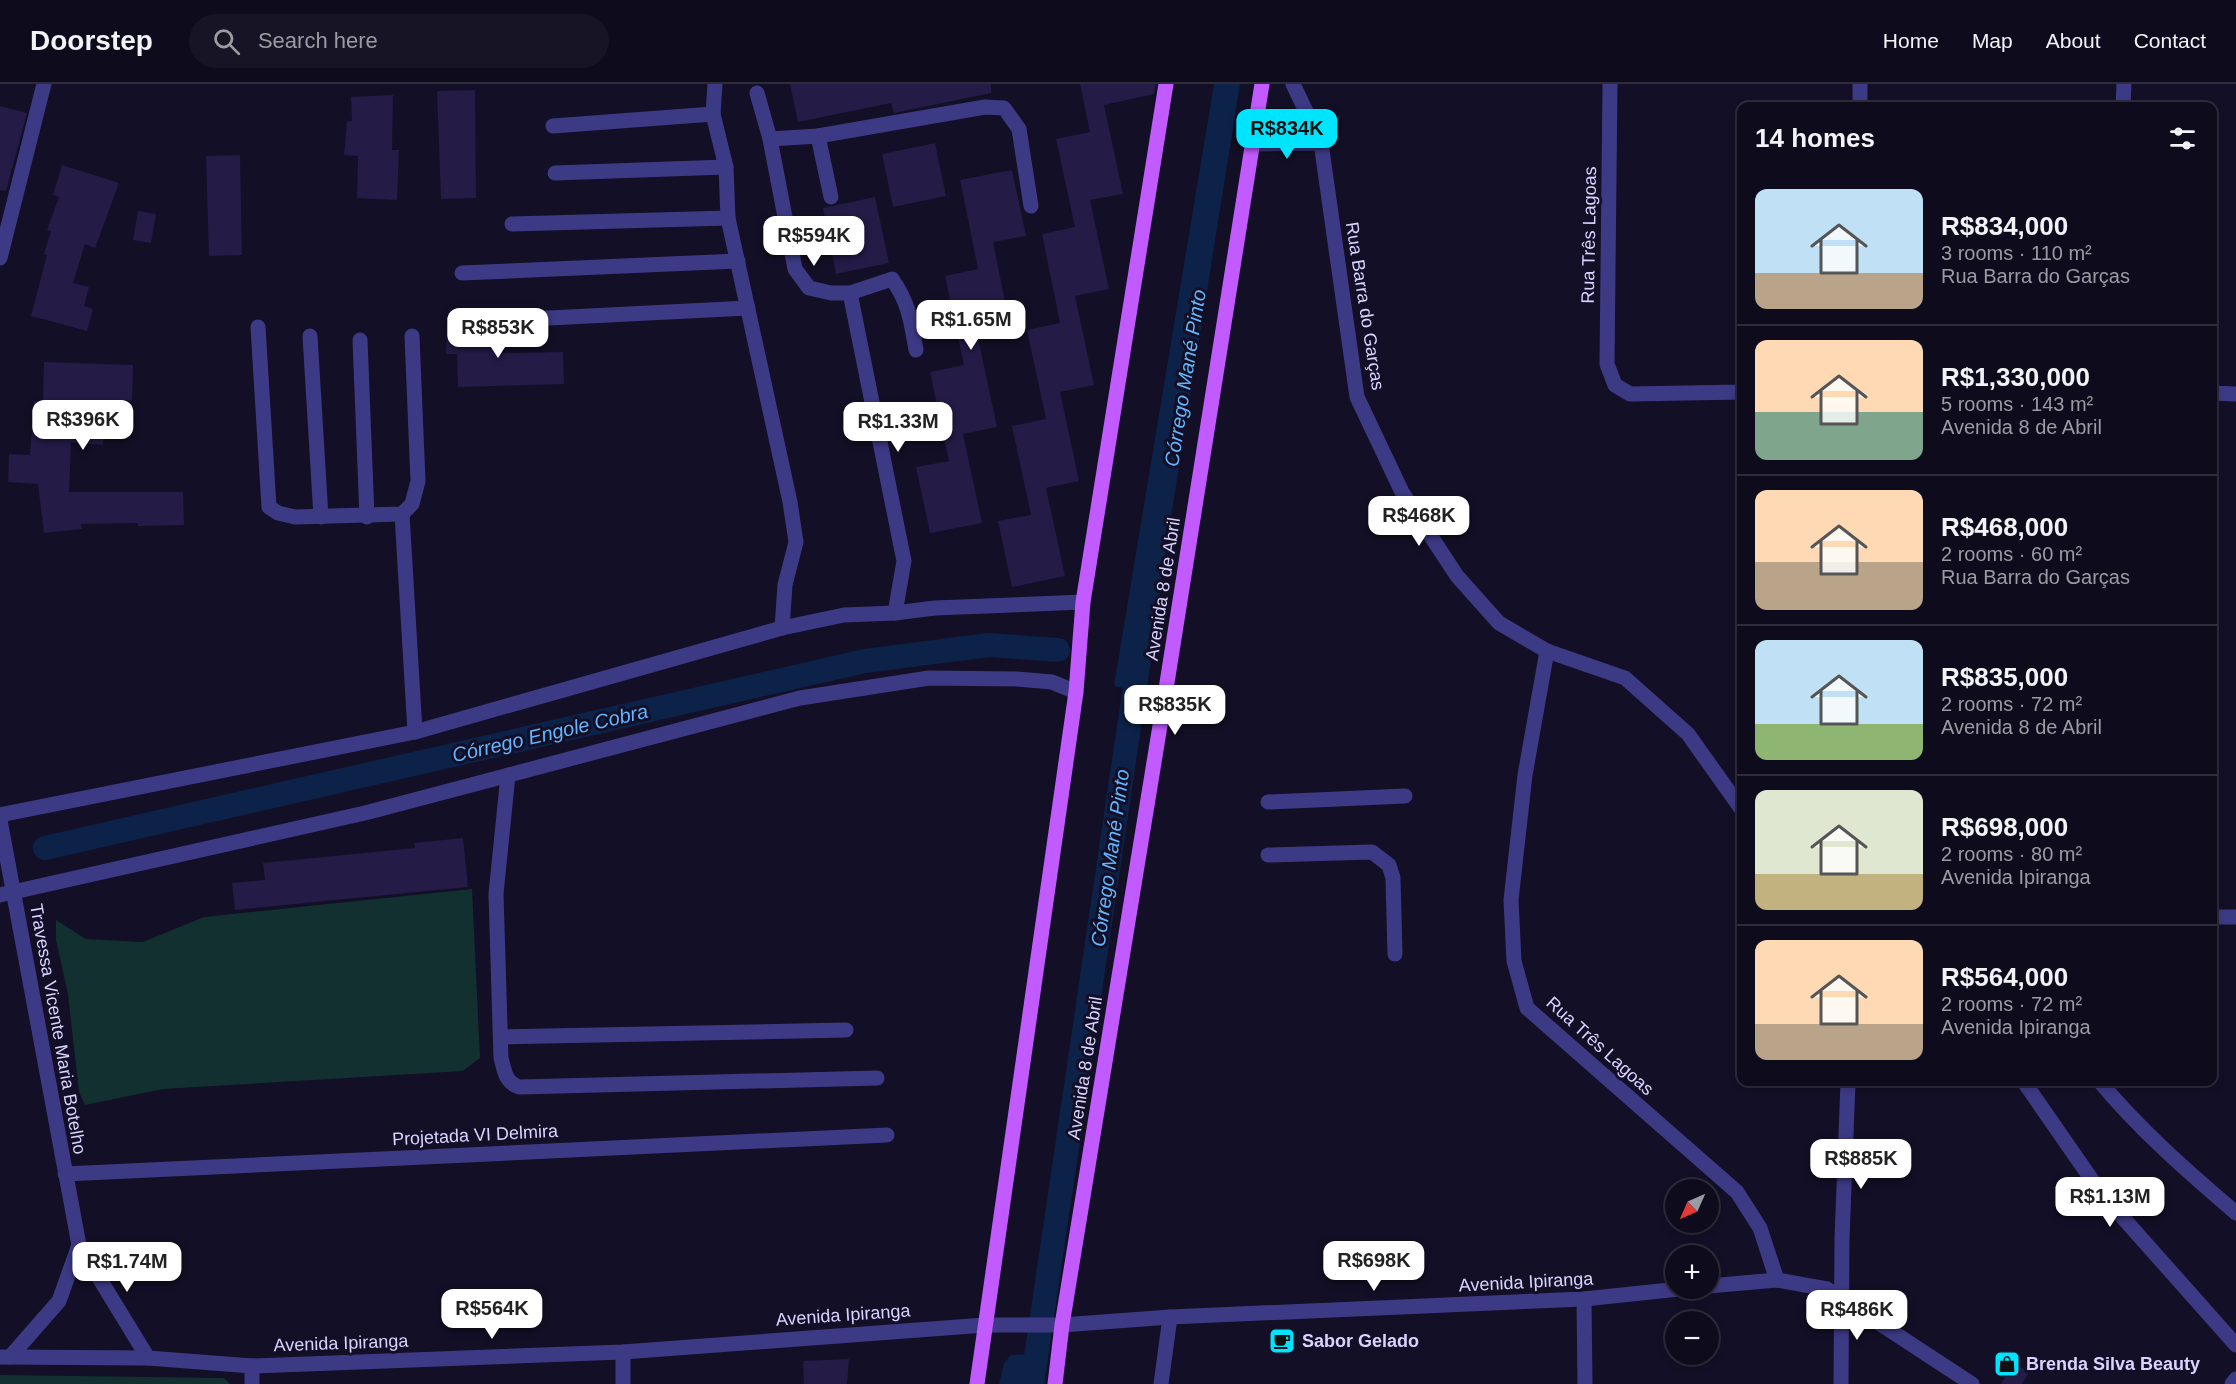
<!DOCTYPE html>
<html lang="en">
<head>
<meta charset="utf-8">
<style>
  body { margin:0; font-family:Helvetica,sans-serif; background:#171425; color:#f1f3f6; height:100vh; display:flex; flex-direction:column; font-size:22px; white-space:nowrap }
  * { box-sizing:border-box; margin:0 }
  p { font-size:20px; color:#9b9ba3 }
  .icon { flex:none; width:33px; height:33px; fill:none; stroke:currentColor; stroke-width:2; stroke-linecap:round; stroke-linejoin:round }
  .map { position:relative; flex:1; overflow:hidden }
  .side { position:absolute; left:1737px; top:18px; width:480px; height:984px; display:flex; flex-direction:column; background:#0e0b1c; border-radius:12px; box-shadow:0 3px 9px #0003,0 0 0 2px #2e2b3b }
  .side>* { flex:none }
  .needle { width:39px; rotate:225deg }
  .controls { position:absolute; left:1665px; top:1095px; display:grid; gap:12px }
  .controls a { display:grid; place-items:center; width:54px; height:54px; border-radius:50%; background:#0e0b1c; box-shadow:0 3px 9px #0003,0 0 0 2px #2e2b3b; font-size:30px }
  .price { position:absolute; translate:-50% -51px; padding:0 14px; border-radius:12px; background:#fff; color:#222; font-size:20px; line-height:39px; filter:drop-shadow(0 2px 3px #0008) }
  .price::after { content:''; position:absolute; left:50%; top:36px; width:18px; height:14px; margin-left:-9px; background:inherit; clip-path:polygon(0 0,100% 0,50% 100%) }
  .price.active { background:#00e5ff; color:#111 }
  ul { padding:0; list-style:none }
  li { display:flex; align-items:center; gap:18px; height:150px; padding:0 18px }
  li+li { border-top:2px solid #2e2b3b }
  li span { display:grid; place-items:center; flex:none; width:168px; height:120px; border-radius:12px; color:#555 }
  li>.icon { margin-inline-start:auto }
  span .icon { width:72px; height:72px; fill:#fffc; stroke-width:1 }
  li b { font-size:26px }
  h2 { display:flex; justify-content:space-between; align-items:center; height:72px; padding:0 18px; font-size:26px }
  header { display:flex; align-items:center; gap:36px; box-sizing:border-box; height:84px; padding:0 30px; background:#0e0b1c; border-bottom:2px solid #2e2b3b }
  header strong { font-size:28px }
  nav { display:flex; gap:33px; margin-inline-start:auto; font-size:21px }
  .search { width:420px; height:54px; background:#171425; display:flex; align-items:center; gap:15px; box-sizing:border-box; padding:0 21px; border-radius:33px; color:#9b9ba3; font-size:22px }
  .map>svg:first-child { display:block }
</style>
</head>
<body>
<header>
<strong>Doorstep</strong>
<div class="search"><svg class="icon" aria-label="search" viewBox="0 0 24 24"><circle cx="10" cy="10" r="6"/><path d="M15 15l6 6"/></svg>Search here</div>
<nav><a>Home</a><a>Map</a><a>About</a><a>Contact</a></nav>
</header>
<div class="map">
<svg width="2236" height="1300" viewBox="0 0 2236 1300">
  <rect width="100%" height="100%" fill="#130f26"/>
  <g fill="#12302f">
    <polygon points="472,805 480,974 463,987 163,1005 85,1021 79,1008 68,910 56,856 56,836 86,855 143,858 204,833"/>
    <polygon points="0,1291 224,1294 230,1300 0,1300"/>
  </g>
  <g fill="#0c2248">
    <polygon points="1214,0 1240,0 1143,608 1114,602"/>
    <polygon points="1033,1270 1041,1274 1043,1282 1041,1300 999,1300 1004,1279 1011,1271"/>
  </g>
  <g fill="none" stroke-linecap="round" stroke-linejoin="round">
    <g stroke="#0c2248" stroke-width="24">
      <polyline points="45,764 865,577 989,561 1058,566"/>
      <polyline points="1032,1300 1139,575"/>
    </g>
  </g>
  <g fill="#241b47">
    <polygon points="790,0 991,0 991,9 894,29 891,19 798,38"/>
    <polygon points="1080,0 1156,0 1154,10 1104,21 1123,110 1090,116 1109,205 1075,212 1094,301 1060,308 1079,397 1046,404 1065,492 1012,503 998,437 1031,431 1012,342 1046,335 1027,246 1060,239 1042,150 1075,143 1056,55 1090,48"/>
    <polygon points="475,6 476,114 441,115 437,7"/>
    <polygon points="393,11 392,66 399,66 397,116 357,114 358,72 344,71 347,37 352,37 351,13"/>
    <polygon points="0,22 27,29 6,107 0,106"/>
    <polygon points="935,59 946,112 893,123 882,70"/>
    <polygon points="240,71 242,171 209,172 206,72"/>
    <polygon points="62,81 119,99 95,164 85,160 73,199 89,203 84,222 93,225 87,247 31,232 47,171 44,170 51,147 47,146 59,113 53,111"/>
    <polygon points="1012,86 1026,152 993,158 1011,247 978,254 997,343 963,350 982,439 930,449 916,383 949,377 930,288 964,281 945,192 978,185 960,96"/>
    <polygon points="875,113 889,179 836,190 823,124"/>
    <polygon points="138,127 156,130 151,159 133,156"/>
    <polygon points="447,239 503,241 502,269 563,268 564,300 458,303 457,270 446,270"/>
    <polygon points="44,278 133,281 132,317 107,316 103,361 71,358 69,408 183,408 184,441 138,442 138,439 81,440 82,445 44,449 38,400 8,398 9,370 30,371 34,317 43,318"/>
    <polygon points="463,754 468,803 235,826 232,799 265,796 263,779 415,764 414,759"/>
    <polygon points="849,1275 847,1300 804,1300 803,1277"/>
    <polygon points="2013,1279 2029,1288 2022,1300 2001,1300"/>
  </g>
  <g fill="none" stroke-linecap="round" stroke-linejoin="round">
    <g stroke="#3d3a85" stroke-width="15">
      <polyline points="715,0 713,30 726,83 728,134 790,418 796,458 785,501 782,544"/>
      <polyline points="1293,0 1321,59 1357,313 1402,408 1457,492 1499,539 1547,567 1625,594 1688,650 1742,726"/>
      <polyline points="1610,0 1607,280 1615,301 1630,310 1742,308"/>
      <path d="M 757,9 L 770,55 L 795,185 L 809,204 L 831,209 L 850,209 L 892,195 C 909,219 911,237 916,266"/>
      <polyline points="1860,22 1860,0"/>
      <polyline points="2123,22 2124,0"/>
      <polyline points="553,42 713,30"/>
      <polyline points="818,52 831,113"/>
      <polyline points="770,55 818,52 985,23 1004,24 1019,45 1031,122"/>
      <polyline points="1253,60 1321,59"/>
      <polyline points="555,89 726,83"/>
      <polyline points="512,140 728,134"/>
      <polyline points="0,174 44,0"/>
      <polyline points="462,189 738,177"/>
      <polyline points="850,209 904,477 895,529"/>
      <polyline points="529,235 748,224"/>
      <polyline points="258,243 269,423 278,429 295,433 402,430 412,420 418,397 412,252"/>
      <polyline points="310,252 321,433"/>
      <polyline points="360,256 367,433"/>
      <polyline points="2212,309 2236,310"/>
      <polyline points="402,430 415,648"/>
      <polyline points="1547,567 1525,691 1511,816 1514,877 1527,924 1737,1108 1760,1144 1777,1196"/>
      <path d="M 508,691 L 496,810 L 501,974 C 505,988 505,998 519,1003 L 877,994"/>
      <polyline points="1268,718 1405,712"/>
      <polyline points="0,731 415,648 782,544 844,531 895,529 935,524 1083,518"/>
      <polyline points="0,736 79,1161 148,1274"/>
      <polyline points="1268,771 1372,768 1389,781 1393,794 1395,870"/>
      <polyline points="0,811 365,729 800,614 929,594 1017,595 1052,598 1076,608"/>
      <polyline points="2212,833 2236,833"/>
      <polyline points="501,953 846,946"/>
      <polyline points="2024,998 2101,1109 2236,1261"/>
      <path d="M 2100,998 C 2140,1046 2188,1088 2236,1129"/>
      <polyline points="65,1090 887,1051"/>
      <polyline points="1708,1202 1777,1196 1827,1205 1972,1300"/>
      <polyline points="1584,1215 1585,1300"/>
      <polyline points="623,1268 623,1300"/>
      <polyline points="0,1273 148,1274 252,1282 623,1268 985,1241 1062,1241 1170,1233 1584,1215 1689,1204"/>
      <polyline points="10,1273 59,1217 79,1161"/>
      <polyline points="252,1282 252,1300"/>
      <polyline points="1161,1300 1170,1233"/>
      <polyline points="1841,1300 1842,1155 1848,998"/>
      <polyline points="2232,1300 2236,1295"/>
    </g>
    <g stroke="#c25bff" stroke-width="15">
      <polyline points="977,1300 1076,608 1083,518 1166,0"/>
      <polyline points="1055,1300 1062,1241 1166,605 1262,0"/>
    </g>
  </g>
  <defs>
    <g id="cafe-square" transform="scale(1.35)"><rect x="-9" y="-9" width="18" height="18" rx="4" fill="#00e5ff" stroke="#130f26"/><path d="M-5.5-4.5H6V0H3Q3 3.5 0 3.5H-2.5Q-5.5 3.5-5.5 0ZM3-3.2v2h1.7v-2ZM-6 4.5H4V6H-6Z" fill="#111"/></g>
    <g id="shop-square" transform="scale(1.35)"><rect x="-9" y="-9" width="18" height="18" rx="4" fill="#00e5ff" stroke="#130f26"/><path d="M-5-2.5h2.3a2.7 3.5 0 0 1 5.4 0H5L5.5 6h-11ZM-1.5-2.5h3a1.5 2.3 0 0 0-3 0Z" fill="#111"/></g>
  </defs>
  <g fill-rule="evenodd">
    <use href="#cafe-square" x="1282" y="1257"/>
    <use href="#shop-square" x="2007" y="1280"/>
  </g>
  <g text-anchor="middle" stroke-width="6" stroke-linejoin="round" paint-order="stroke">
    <g font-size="18" fill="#d9d4ff" stroke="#130f26">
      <text transform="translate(1589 151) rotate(-89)" y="6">Rua Três Lagoas</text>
      <text transform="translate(1365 222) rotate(81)" y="6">Rua Barra do Garças</text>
      <text transform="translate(1163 505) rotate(-81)" y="6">Avenida 8 de Abril</text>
      <text transform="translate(58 945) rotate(80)" y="6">Travessa Vicente Maria Botelho</text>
      <text transform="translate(1600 962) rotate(42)" y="6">Rua Três Lagoas</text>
      <text transform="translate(1085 984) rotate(-81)" y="6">Avenida 8 de Abril</text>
      <text transform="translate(475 1051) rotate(-3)" y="6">Projetada VI Delmira</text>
      <text transform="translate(1526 1198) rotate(-3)" y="6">Avenida Ipiranga</text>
      <text transform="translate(843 1231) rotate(-4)" y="6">Avenida Ipiranga</text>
      <text transform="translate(341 1259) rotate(-2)" y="6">Avenida Ipiranga</text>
    </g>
    <g font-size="18" font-weight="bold" fill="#d9d4ff" stroke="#130f26" text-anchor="start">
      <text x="1302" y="1263">Sabor Gelado</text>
      <text x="2026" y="1286">Brenda Silva Beauty</text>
    </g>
    <g font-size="20" font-style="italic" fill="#62b6ff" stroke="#130f26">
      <text transform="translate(1185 294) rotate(-81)" y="7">Córrego Mané Pinto</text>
      <text transform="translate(550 649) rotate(-13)" y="7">Córrego Engole Cobra</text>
      <text transform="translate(1110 774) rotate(-82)" y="7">Córrego Mané Pinto</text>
    </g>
  </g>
</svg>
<div class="controls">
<a><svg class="needle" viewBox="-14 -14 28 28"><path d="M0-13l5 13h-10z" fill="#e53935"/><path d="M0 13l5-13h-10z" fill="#9b9ba3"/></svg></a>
<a>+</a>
<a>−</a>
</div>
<b class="price active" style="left:1287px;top:76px">R$834K</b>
<b class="price" style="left:814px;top:183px">R$594K</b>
<b class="price" style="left:971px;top:267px">R$1.65M</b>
<b class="price" style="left:498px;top:275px">R$853K</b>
<b class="price" style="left:83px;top:367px">R$396K</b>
<b class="price" style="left:898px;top:369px">R$1.33M</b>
<b class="price" style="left:1419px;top:463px">R$468K</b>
<b class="price" style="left:1175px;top:652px">R$835K</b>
<b class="price" style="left:1861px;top:1106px">R$885K</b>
<b class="price" style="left:2110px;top:1144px">R$1.13M</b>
<b class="price" style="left:1374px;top:1208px">R$698K</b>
<b class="price" style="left:127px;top:1209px">R$1.74M</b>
<b class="price" style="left:492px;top:1256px">R$564K</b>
<b class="price" style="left:1857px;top:1257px">R$486K</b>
<section class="side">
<h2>14 homes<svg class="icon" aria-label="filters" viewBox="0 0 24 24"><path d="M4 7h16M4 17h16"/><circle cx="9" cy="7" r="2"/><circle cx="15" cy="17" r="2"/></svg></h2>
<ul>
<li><span style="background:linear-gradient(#bfe0f5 70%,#b9a48a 0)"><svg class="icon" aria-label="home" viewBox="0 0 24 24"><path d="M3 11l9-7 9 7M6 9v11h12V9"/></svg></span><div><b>R$834,000</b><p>3 rooms · 110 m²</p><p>Rua Barra do Garças</p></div></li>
<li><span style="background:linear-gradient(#ffd9b3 60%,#7fa58c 0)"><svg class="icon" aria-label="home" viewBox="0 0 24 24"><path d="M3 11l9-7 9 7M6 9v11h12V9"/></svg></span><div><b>R$1,330,000</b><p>5 rooms · 143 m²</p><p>Avenida 8 de Abril</p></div></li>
<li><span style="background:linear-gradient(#ffd9b3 60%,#b9a48a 0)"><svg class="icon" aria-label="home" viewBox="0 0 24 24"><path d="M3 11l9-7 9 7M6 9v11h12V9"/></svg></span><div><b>R$468,000</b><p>2 rooms · 60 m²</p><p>Rua Barra do Garças</p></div></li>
<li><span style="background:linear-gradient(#bfe0f5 70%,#8fb573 0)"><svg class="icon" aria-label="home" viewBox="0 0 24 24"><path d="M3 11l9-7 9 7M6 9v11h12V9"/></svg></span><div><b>R$835,000</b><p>2 rooms · 72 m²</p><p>Avenida 8 de Abril</p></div></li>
<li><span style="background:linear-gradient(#dfe7d0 70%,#c2b280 0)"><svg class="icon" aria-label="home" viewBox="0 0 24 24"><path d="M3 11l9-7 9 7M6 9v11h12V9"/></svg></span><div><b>R$698,000</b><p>2 rooms · 80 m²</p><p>Avenida Ipiranga</p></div></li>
<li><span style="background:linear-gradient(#ffd9b3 70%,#b9a48a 0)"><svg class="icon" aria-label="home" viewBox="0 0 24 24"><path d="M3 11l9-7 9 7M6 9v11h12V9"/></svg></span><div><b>R$564,000</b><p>2 rooms · 72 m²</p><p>Avenida Ipiranga</p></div></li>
</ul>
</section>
</div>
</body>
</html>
